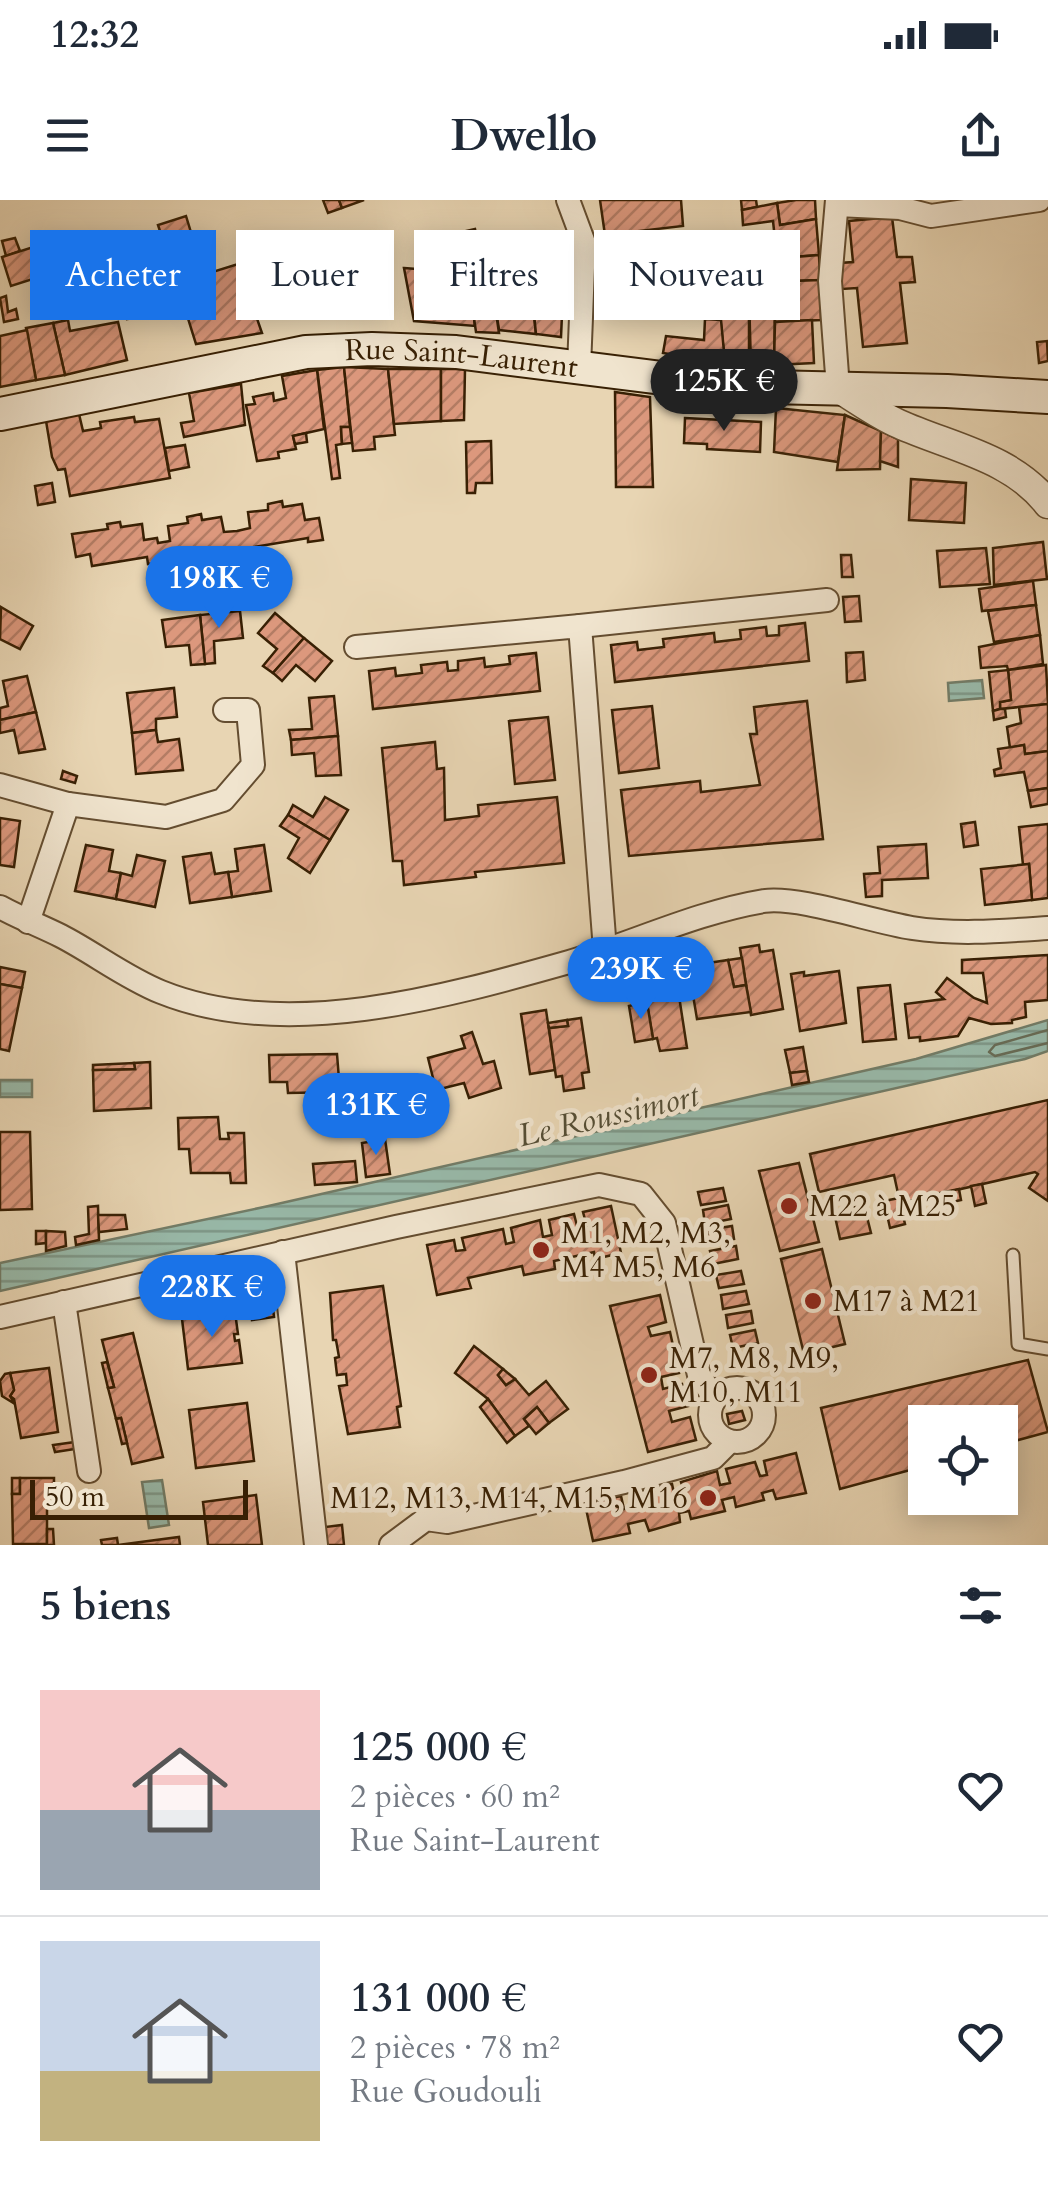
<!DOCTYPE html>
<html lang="fr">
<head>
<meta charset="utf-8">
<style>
  body { margin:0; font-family:Cardo,serif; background:#f6f6f7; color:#1f2937; height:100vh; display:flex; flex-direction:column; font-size:38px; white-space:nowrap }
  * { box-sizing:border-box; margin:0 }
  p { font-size:32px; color:#747a83 }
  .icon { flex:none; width:55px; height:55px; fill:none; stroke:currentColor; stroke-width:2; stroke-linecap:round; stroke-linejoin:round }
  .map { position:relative; height:1345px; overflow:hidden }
  .side { display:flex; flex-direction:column; background:#fff; flex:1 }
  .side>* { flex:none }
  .guide { position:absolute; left:30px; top:30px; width:990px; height:90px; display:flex; gap:20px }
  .buttons { position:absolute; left:908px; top:1205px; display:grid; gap:20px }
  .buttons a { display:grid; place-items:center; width:110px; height:110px; border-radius:0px; background:#fff; box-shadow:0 5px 25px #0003; font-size:50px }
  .scale { position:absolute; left:30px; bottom:25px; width:218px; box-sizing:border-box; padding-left:10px; border:5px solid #382004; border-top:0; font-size:28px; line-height:35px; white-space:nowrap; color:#382004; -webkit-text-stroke:8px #f0e4ce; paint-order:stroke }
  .price { position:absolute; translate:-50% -85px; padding:0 22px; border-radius:35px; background:#1a73e8; color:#fff; font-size:32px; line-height:65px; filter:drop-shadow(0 2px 5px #0008) }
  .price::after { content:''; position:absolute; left:50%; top:60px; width:30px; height:22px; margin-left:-15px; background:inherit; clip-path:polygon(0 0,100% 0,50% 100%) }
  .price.active { background:#222; color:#fff }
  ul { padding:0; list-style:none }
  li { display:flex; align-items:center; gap:30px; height:250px; padding:0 40px }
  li+li { border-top:2px solid #e0e1e3 }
  li span { display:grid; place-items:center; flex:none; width:280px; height:200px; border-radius:0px; color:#555 }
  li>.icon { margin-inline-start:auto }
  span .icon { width:120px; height:120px; fill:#fffc; stroke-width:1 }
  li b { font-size:42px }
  h2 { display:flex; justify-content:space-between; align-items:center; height:120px; padding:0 40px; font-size:42px }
  .tag { padding:0 35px; border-radius:0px; background:#fff; box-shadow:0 5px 25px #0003; font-size:35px; line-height:90px }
  .tag.active { background:#1a73e8; color:#fff }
  .status { display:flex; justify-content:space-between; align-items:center; height:70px; padding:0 50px; background:#fff; direction:ltr }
  .status svg { height:28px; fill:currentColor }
  header { display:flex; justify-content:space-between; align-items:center; height:130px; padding:0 40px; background:#fff; font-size:45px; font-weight:800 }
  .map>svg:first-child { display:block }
</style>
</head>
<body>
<div class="status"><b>12:32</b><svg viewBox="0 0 49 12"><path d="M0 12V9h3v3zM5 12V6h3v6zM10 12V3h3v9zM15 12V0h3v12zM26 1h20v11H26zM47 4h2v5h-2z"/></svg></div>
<header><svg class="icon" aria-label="menu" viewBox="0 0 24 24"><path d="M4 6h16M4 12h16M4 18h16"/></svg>Dwello<svg class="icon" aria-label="share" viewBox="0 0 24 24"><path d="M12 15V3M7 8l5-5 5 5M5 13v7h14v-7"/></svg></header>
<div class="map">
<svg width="1048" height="1345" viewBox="0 0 1048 1345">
  <defs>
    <pattern id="water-rules" width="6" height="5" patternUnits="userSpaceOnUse" patternTransform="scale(2.5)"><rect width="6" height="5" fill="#98b9a9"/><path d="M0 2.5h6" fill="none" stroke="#7d9687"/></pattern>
    <pattern id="building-hatch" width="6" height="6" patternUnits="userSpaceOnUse" patternTransform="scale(2.5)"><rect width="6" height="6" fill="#dc987d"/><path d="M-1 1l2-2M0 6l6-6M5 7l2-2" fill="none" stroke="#b37c64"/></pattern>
  </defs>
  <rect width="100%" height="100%" fill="#e8d5b3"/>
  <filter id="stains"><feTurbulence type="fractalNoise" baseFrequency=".002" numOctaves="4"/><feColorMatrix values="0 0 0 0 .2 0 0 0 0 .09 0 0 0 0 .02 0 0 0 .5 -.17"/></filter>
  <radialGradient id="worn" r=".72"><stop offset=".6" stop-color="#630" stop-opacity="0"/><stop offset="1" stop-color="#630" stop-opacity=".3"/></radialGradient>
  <g fill="url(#water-rules)" stroke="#727c67" stroke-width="2.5">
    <polygon points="982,480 984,498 949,501 948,483"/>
    <polygon points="1048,820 1048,851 1025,859 0,1091 0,1063 264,1007 916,859"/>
    <rect x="0" y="880" width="32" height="17"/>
    <polygon points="162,1280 169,1325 149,1328 142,1282"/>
  </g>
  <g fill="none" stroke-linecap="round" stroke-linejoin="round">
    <polyline stroke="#686c56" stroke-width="2.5" points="1048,830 995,845 989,852 995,856 1048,843"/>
  </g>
  <g fill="url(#building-hatch)" stroke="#382004" stroke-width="2.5">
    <polygon points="323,0 339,0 342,8 328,13"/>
    <polygon points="339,0 364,0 342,8"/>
    <polygon points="600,0 681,0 683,26 605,35"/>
    <polygon points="741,0 756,0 757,7 742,10"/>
    <polygon points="796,0 815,0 816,19 780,25 777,3"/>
    <polygon points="777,3 780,25 816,19 819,55 777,58 773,21 743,25 742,10"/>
    <polygon points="186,16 204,75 177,83 158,25"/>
    <polygon points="892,17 897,57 912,57 915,82 900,83 907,143 863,147 857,88 842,89 840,63 853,62 849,21"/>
    <polygon points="475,29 478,43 464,46 462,32"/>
    <polygon points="15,38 20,51 6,56 2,41"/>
    <polygon points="49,42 58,71 11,86 2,57"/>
    <polygon points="775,44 777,58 750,60 749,46"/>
    <polygon points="819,55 820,80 796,81 795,57"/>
    <polygon points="531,57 531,62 564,58 563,92 521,96 517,59"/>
    <polygon points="762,59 766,113 775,112 774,165 751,167 748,60"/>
    <polygon points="503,61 517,61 521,96 532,95 536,134 499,130 492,85 505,85"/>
    <polygon points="238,64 262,133 196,144 177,83"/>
    <polygon points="404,68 468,73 475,126 414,121"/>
    <polygon points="480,74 482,85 492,85 499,133 476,132 468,77"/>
    <polygon points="820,80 821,120 775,122 775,112 770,112 768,82"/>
    <polygon points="563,92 561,137 536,134 532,95"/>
    <polygon points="6,96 8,112 16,109 18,119 4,122 0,98"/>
    <polygon points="145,107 147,116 127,119 125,110"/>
    <polygon points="749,115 749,164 725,163 720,116"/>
    <polygon points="705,119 721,120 725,163 663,153 666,136 704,140"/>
    <polygon points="68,120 70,131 118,122 127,160 65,175 53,123"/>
    <polygon points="812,120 814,163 774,165 775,122"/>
    <polygon points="53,123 65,175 36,180 26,128"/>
    <polygon points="27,130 36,180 0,187 0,136"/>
    <polygon points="1047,141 1048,161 1039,163 1037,142"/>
    <polygon points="344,167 350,227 341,227 342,244 336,245 340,278 332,279 317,170"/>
    <polygon points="344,167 388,169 395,235 374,237 375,249 353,251"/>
    <polygon points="388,169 441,169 441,221 394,224"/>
    <polygon points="441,169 465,169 464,220 441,221"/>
    <polygon points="317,170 324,229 293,236 296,249 278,252 279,258 257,261 246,205 255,204 253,197 273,193 274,201 286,198 282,176"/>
    <polygon points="241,184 245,225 184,237 181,223 194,221 189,193"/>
    <polygon points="615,192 650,197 653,287 616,287"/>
    <polygon points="776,208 845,215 838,262 774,252"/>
    <polygon points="79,214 83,231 101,228 100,222 134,217 135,222 159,219 170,278 70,296 65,269 58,270 52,257 46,221"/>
    <polygon points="845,215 881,231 880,269 837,270"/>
    <polygon points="685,218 761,222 760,252 707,249 707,244 684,243"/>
    <polygon points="341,227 350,227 352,243 342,244"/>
    <polygon points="881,231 898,239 898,267 880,261"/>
    <polygon points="306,233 307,242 295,244 293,236"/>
    <polygon points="491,241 492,283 476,283 475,293 467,293 466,242"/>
    <polygon points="185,245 189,267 169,271 165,248"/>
    <polygon points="911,279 966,283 964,323 909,320"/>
    <polygon points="52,283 55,302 38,305 35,286"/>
    <polygon points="282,301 283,307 302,304 305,320 319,318 323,340 308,342 308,338 254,347 254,351 228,355 227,351 173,360 174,365 161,366 160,362 148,364 147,357 92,366 90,354 76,357 72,334 108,329 107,324 120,322 121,327 142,324 144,340 157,338 158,343 170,341 168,326 188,323 187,317 201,314 202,320 221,317 224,332 237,331 250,328 248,312 268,310 268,304"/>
    <polygon points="1043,342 1047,379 994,385 993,348"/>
    <polygon points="986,348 990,384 940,387 937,351"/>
    <polygon points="841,355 851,355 853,377 842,377"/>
    <polygon points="1033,381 1036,405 982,411 979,389"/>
    <polygon points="859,396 861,421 845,422 843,397"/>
    <polygon points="1036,405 1040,435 994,442 988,411"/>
    <polygon points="1,407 33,426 20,449 0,439"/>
    <polygon points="240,411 243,438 214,441 215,463 205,464 200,415"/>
    <polygon points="275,413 304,438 273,473 263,466 277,449 258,433"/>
    <polygon points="200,415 205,464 191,465 189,445 166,447 162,420"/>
    <polygon points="805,423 809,461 615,482 611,445 637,442 638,450 664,447 663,439 714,433 715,442 741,439 740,430 766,427 767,436 779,435 779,426"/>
    <polygon points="1040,435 1043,464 1008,470 1007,466 981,468 979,447"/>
    <polygon points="304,438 332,461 315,481 296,465 282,481 273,473"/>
    <polygon points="863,452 865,480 847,482 846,453"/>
    <polygon points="536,453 540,491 373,509 369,471 395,468 396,476 422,473 421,465 447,462 448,471 458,470 458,461 484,458 485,467 510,464 509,456"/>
    <polygon points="1046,465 1048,504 1000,509 1000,502 1011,500 1008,470"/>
    <polygon points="1008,470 1011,500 1000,502 1000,509 993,511 989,472"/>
    <polygon points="27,476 36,512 0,520 0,508 8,506 3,481"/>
    <polygon points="174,488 177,517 156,519 156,530 132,533 127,493"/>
    <polygon points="334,496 338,536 291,540 289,530 312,529 309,498"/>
    <polygon points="807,501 823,639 629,656 621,590 700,581 701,592 760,585 750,534 757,534 754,507"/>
    <polygon points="1048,504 1048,551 1025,554 1024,545 1010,548 1007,527 1021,523 1019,507"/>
    <polygon points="652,506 659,568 619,573 612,510"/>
    <polygon points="1000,509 1005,509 1006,517 994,520 993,511"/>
    <polygon points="36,512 45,549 19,553 14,530 0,533 0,520"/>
    <polygon points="548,517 555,580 515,584 509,521"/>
    <polygon points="156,530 158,542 179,539 183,570 136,574 132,533"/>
    <polygon points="338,536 341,575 316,576 314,553 292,555 291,540"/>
    <polygon points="435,542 437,569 444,568 445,620 479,616 478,605 557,597 564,663 475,672 476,677 404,685 402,661 393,661 382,548"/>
    <polygon points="1024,545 1025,554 1048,551 1048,588 1028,591 1024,572 995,576 994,570 1001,568 998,549"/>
    <polygon points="63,571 77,576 75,583 61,579"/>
    <polygon points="1048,588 1048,604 1031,607 1028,591"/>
    <polygon points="325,597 348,610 330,640 288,615 293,605 313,617"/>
    <polygon points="288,615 330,640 310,673 288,658 299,638 280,626"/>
    <polygon points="0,618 20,621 14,667 0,665"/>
    <polygon points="975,622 978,645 964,647 961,624"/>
    <polygon points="1048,624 1048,698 1032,700 1029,664 1023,665 1019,627"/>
    <polygon points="926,644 928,678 882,680 882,696 866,697 864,674 880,673 878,647"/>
    <polygon points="86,645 113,650 109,671 121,673 116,699 75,691"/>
    <polygon points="264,645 271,691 232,697 228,672 238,671 235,649"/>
    <polygon points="211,653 215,674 228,672 232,697 190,703 183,657"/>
    <polygon points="137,655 165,661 155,707 116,699 121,673 132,676"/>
    <polygon points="1029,664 1032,700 985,705 981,669"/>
    <polygon points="759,745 760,752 773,750 783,809 751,815 740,748"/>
    <polygon points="1048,755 1048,800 1025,802 1026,817 1012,820 1012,823 991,824 969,818 958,836 920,841 920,837 909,838 905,804 944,799 936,792 947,778 974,798 987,803 983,773 962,773 962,760"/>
    <polygon points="742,758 746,785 734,787 728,760"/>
    <polygon points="728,760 734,787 746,785 751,812 697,819 689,771 710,769 708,763"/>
    <polygon points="708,763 710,769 689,771 688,766"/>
    <polygon points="0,767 25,772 22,788 0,784"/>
    <polygon points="656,768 663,798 679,796 687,848 660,851 657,838 653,839 641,769"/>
    <polygon points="839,771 846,823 800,831 791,774 804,772 804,776"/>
    <polygon points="0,784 22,788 9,851 0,849"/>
    <polygon points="890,785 896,839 863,842 858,788"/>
    <polygon points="647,802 653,839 635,842 629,806"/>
    <polygon points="546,810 555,870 530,874 521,814"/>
    <polygon points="581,818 589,872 582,873 584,888 564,891 562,876 556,877 549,828 568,826 567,820"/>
    <polygon points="567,820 568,826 549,828 548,823"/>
    <polygon points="472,832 483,864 494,861 501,888 469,898 464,883 436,890 428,858 465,848 461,836"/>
    <polygon points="803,847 807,871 790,873 785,850"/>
    <polygon points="337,854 340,892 288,893 287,882 270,882 269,855"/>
    <polygon points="150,862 151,908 94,911 93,870 135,869 134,863"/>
    <polygon points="134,863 135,869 93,870 93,865"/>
    <polygon points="807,871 809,882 792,885 790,873"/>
    <polygon points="1048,900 1048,1001 1029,988 1038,974 1035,972 900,1003 905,1024 890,1028 884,1001 899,998 894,975 819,992 810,954"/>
    <polygon points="218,917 220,939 229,939 228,933 244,933 246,983 231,983 230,973 191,973 189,949 179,949 178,918"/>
    <polygon points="0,932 30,932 32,1009 0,1010"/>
    <polygon points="385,939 390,974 366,977 362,943"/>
    <polygon points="355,961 357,982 315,985 313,964"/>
    <polygon points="799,963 819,1042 780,1051 759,971"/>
    <polygon points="982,984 986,1003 975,1006 971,986"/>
    <polygon points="723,988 726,1001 701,1005 698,992"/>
    <polygon points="959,989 961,1000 943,1004 940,993"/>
    <polygon points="728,1005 731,1019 705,1024 703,1010"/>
    <polygon points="864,1005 871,1033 840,1039 834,1012"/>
    <polygon points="98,1006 99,1040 76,1045 75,1037 89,1034 88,1007"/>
    <polygon points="611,1006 621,1053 595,1059 594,1052 554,1061 555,1069 524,1075 522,1066 468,1078 471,1088 437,1095 427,1045 454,1040 456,1051 465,1050 462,1038 503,1029 506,1044 514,1042 511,1028 540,1020 543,1037 552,1035 549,1020 574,1014 578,1030 587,1027 583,1012"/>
    <polygon points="98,1015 125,1015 127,1029 99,1032"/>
    <polygon points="732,1026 734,1039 709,1043 707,1030"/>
    <polygon points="36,1031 46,1031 46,1043 36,1044"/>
    <polygon points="46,1031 65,1032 66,1046 46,1051"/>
    <polygon points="736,1046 738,1059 713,1064 710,1051"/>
    <polygon points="822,1049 845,1144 804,1154 781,1059"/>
    <polygon points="741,1071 744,1084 719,1088 716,1075"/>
    <polygon points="270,1082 274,1117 252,1120 248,1085"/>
    <polygon points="383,1086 401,1206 397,1207 400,1227 348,1234 339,1186 347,1185 346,1174 337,1175 335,1158 339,1157 336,1140 333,1140 330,1093"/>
    <polygon points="746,1091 749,1104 723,1109 721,1095"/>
    <polygon points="660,1095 666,1122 648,1127 651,1136 670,1132 679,1173 661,1177 663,1189 682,1184 688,1206 669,1211 672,1222 690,1217 696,1240 648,1252 610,1106"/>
    <polygon points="751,1111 753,1123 728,1128 726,1115"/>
    <polygon points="220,1112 235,1112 238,1134 234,1134 235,1141 239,1140 242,1163 188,1169 182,1119"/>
    <polygon points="755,1130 758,1143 733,1148 730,1135"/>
    <polygon points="133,1133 163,1257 132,1264 121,1218 116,1219 108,1188 114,1187 102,1140"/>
    <polygon points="474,1146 503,1169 498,1175 506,1185 515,1179 529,1195 546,1181 568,1209 549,1223 537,1207 524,1219 529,1226 515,1236 488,1199 455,1173"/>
    <polygon points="760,1151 763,1164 737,1169 735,1156"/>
    <polygon points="1028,1160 1048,1232 1000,1245 1000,1222 925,1222 925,1266 840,1289 821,1208"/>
    <polygon points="107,1162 114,1187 108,1188 102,1163"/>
    <polygon points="49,1168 58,1232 21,1238 14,1199 10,1196 14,1190 10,1173"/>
    <polygon points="503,1169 515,1179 506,1185 498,1175"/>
    <polygon points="10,1173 14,1190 10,1196 15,1204 2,1196 0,1181 5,1174"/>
    <polygon points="488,1199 515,1236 507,1243 480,1207"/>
    <polygon points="247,1203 254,1261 196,1268 189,1210"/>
    <polygon points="537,1207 549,1223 536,1234 524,1219"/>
    <polygon points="742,1211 745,1220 729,1224 727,1214"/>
    <polygon points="121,1218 127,1243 122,1244 116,1219"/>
    <polygon points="75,1242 75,1249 55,1252 53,1245"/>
    <polygon points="796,1253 806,1293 776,1299 773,1290 762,1293 764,1300 736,1307 734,1297 722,1300 725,1311 691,1319 689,1311 679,1313 680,1322 649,1331 645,1320 628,1324 630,1333 593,1341 585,1304 621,1296 624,1309 641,1305 637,1292 672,1284 676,1302 686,1299 681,1282 717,1271 720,1285 730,1283 726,1269 755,1262 760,1276 767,1275 764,1261"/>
    <rect x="12" y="1278" width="8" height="16"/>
    <polygon points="20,1278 54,1278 54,1295 47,1295 47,1344 13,1344 12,1294 20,1294"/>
    <polygon points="256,1295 262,1345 208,1345 203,1302"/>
    <polygon points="342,1325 344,1345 327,1345 325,1327"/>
    <polygon points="47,1329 53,1329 54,1345 24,1345 47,1344"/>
    <polygon points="179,1337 180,1345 102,1345 101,1340 117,1338 118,1345"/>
  </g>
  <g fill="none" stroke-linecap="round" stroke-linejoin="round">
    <g stroke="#644d30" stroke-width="15">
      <polyline id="service" points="1013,1055 1018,1144 1048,1149"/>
    </g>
    <g stroke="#644d30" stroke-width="26">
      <g id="minor">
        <polyline points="568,0 584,43 579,167"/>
        <polyline points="837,0 830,81 838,188"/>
        <polyline points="837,5 900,8 931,16 1039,0"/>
        <polyline points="580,426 827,400"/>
        <polyline points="356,447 580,426 605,750"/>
        <polyline points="0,585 68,604"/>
        <path d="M 0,707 C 20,718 41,726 61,736 C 94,753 126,778 161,792 C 285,842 445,797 569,762 C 633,743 697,712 764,701 C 799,696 873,722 912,728 C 957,735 1003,731 1048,728"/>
        <polyline points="28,722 68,604 166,617 223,600 253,565 248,510 225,510"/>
        <polyline points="283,1052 316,1345"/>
        <polyline points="64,1102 89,1271"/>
        <polyline points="0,1117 396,1027 599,985 641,994 664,1023 699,1175 715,1199"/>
        <circle cx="737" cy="1215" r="27"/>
        <polyline points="391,1345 426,1319 447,1322 624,1282 713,1258 729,1242"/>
      </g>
    </g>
    <g stroke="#644d30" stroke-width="31">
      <path id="tertiary" d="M 838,188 C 858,200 878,215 899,224 C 950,247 1012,257 1048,304"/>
    </g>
    <g stroke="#382004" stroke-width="36">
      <g id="secondary">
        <path id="s1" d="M 0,214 L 306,152 L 372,149 L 456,152 L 686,181 L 767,187 L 947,191 L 1048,197"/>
      </g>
    </g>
    <use href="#service" stroke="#f0e4ce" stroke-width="11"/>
    <use href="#minor" stroke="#f0e4ce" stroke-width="22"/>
    <use href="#tertiary" stroke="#f0e4ce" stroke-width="28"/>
    <use href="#secondary" stroke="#f0e4ce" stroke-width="32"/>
  </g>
  <g fill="#8f2418" stroke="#f0e4ce" stroke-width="4">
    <circle cx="789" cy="1006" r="10"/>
    <circle cx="541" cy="1050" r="10"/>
    <circle cx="813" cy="1101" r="10"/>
    <circle cx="649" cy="1175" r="10"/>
    <circle cx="708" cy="1298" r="10"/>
  </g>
  <g text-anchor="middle" stroke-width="9" stroke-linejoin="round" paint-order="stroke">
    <g font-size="30" fill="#382004" stroke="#f0e4ce">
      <text dy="10" stroke="none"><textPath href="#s1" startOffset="468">Rue Saint-Laurent</textPath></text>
    </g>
    <g font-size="30" fill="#382004" stroke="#f0e4ce" text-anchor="start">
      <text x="809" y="1016">M22 à M25</text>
      <text x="561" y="1043">M1, M2, M3,<tspan x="561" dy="34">M4 M5, M6</tspan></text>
      <text x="833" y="1111">M17 à M21</text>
      <text x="669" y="1168">M7, M8, M9,<tspan x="669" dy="34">M10, M11</tspan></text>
      <text x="688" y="1308" text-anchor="end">M12, M13, M14, M15, M16</text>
    </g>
    <g font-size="32" font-style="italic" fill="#554e36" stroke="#f0e4ce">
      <text transform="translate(608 915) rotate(-13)" y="11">Le Roussimort</text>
    </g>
  </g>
  <rect width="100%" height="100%" filter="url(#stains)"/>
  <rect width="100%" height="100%" fill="url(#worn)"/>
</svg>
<div class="buttons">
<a><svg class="icon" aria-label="locate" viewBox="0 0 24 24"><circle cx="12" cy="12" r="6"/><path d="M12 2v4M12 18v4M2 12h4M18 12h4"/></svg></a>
</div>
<div class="scale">50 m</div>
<b class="price active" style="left:724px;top:234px">125K €</b>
<b class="price" style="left:219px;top:431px">198K €</b>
<b class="price" style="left:641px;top:822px">239K €</b>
<b class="price" style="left:376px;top:958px">131K €</b>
<b class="price" style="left:212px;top:1140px">228K €</b>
<div class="guide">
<a class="tag active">Acheter</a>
<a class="tag">Louer</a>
<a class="tag">Filtres</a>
<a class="tag">Nouveau</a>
</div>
</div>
<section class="side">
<h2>5 biens<svg class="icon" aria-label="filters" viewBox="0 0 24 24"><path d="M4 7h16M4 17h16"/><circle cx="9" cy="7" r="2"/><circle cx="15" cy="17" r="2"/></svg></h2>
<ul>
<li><span style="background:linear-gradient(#f6c9c9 60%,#9aa5b1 0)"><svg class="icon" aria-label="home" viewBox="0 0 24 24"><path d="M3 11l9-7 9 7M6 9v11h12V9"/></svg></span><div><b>125 000 €</b><p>2 pièces · 60 m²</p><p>Rue Saint-Laurent</p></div><svg class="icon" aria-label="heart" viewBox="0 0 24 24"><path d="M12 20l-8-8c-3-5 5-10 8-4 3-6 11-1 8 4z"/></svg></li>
<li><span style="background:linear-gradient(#c9d6e8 65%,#c2b280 0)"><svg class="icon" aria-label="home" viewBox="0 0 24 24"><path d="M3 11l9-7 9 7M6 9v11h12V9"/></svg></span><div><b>131 000 €</b><p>2 pièces · 78 m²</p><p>Rue Goudouli</p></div><svg class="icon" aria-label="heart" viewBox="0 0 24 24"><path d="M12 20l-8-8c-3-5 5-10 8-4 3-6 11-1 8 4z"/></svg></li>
</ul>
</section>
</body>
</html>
